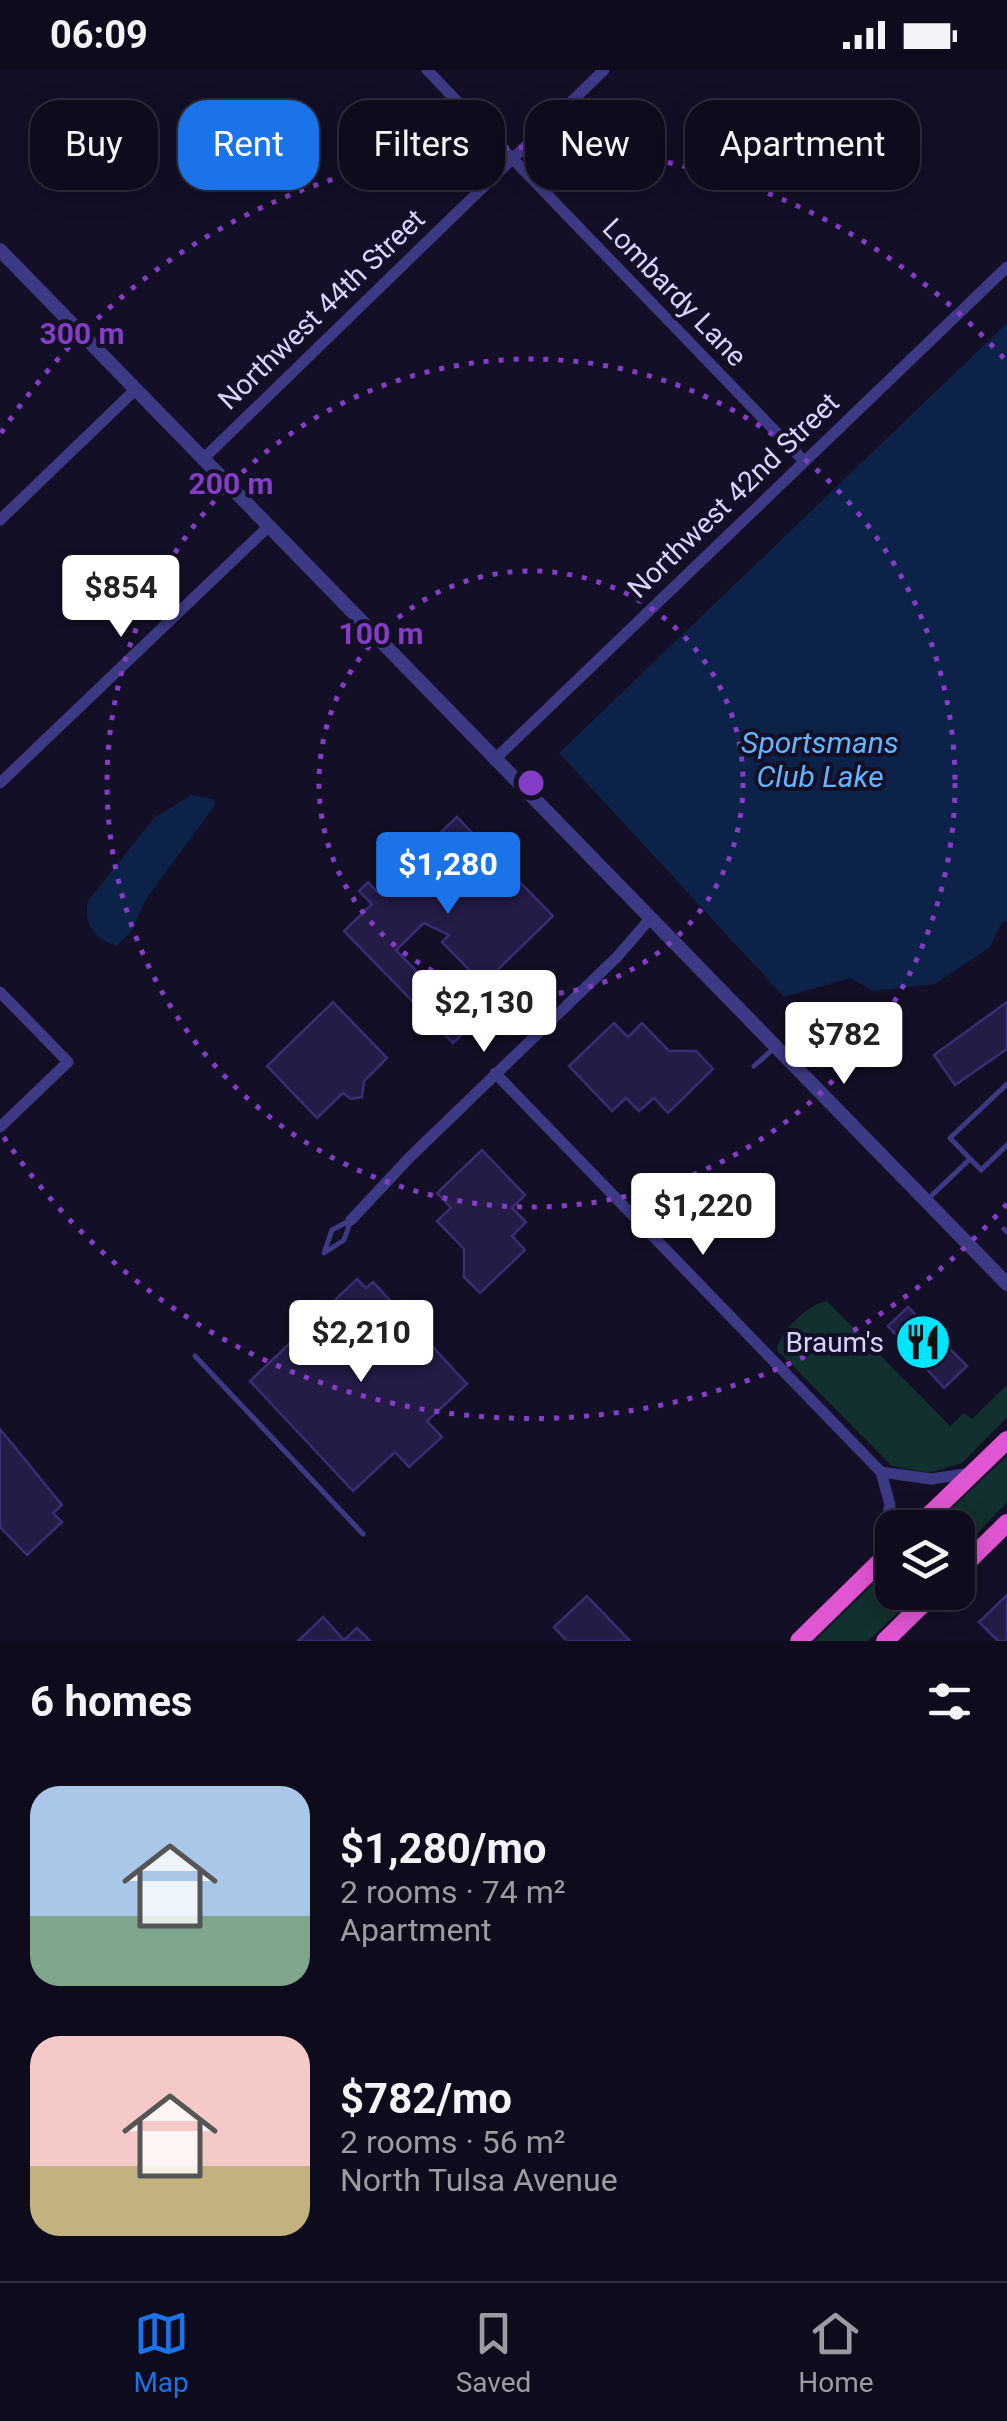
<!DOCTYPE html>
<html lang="en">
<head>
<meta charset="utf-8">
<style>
  body { margin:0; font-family:Roboto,sans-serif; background:#1c1929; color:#f1f3f6; height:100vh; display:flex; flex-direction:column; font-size:38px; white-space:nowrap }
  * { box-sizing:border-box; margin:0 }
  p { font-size:32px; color:#9b9ba3 }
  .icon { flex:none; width:55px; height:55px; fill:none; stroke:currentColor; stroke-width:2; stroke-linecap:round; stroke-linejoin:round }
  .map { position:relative; height:1571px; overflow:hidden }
  .sheet { display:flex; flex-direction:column; background:#0e0b1c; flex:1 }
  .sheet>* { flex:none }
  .top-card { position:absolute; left:30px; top:30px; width:948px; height:90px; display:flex; gap:20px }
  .fabs { position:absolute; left:875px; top:1440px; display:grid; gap:20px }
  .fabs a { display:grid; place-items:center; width:100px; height:100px; border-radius:20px; background:#0e0b1c; box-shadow:0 5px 25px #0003,0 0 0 2px #2e2b3b; font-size:50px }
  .price { position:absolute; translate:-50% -85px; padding:0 22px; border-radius:10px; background:#fff; color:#222; font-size:32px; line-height:65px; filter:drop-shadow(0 2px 5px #0008) }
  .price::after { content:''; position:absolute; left:50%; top:60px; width:30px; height:22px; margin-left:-15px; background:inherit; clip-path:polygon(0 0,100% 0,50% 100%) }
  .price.active { background:#1a73e8; color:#fff }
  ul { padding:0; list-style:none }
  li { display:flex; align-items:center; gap:30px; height:250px; padding:0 30px }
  li span { display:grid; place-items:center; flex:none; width:280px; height:200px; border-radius:30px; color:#555 }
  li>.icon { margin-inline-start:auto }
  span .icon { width:120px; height:120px; fill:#fffc; stroke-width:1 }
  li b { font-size:42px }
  h2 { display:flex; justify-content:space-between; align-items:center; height:120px; padding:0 30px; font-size:42px }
  .tag { padding:0 35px; border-radius:30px; background:#0e0b1c; box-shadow:0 5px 25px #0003,0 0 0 2px #2e2b3b; font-size:35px; line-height:90px }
  .tag.active { background:#1a73e8; color:#fff }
  .status { display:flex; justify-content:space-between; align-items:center; height:70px; padding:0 50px; background:#0e0b1c; direction:ltr }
  .status svg { height:28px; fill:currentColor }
  .tab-bar { display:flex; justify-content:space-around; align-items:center; height:140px; border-top:2px solid #2e2b3b; background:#0e0b1c; font-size:28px; color:#9b9ba3 }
  .tab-bar a { display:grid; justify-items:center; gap:5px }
  .tab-bar .active { color:#1a73e8 }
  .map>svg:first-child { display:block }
</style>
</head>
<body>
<div class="status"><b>06:09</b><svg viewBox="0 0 49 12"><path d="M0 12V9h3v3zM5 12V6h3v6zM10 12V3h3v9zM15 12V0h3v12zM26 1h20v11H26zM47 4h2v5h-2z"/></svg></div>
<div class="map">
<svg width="1007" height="1571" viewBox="0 0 1007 1571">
  <rect width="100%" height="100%" fill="#130f26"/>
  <g fill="#12302f">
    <path d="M 827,1231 L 950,1356 L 964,1343 L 972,1349 L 1007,1315 L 1007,1347 L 962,1393 L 929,1403 L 892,1396 L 777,1280 C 779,1262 809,1233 827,1231 Z"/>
    <polygon points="1007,1386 1007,1432 958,1484 958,1458 932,1457"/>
    <polygon points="892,1496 892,1522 918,1523 868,1571 815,1571"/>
  </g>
  <g fill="#0c2248">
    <polygon points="1007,253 1007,851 1002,852 990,877 935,914 873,921 850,908 784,927 559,683"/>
    <path d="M 191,725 L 214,729 L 215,735 L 146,829 L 131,862 L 117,875 C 95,873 83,851 88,831 L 154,748 Z"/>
  </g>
  <g fill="#241b47" stroke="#3b2d73" stroke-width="2.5">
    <polygon points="457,747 497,788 491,794 512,804 553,846 483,914 442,872 449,865 424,853 396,880 470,957 453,973 344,861 372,834 359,821 368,812 377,822"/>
    <polygon points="333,932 387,988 364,1011 362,1027 351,1029 343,1023 317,1048 267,996"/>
    <polygon points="1007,932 1007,979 955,1015 934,985"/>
    <polygon points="614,953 628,967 642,953 669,981 696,981 713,999 668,1043 654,1028 639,1041 626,1028 612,1041 569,996"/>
    <polygon points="482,1080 525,1125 512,1138 526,1152 512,1166 525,1180 480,1223 464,1207 464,1179 437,1151 451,1138 437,1123"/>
    <polygon points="357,1209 366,1218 373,1212 467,1314 427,1351 442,1367 409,1397 395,1382 353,1421 250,1311"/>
    <polygon points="908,1237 967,1296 944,1318 888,1256"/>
    <polygon points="0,1359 62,1435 53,1443 62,1452 27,1485 0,1457"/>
    <polygon points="1007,1525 1007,1571 998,1571 979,1552"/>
    <polygon points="587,1526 630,1571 567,1571 554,1557"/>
    <polygon points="323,1547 344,1570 357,1558 370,1571 298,1571"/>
  </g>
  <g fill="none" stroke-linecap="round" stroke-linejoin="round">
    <g stroke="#3d3a85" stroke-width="5">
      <polyline points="754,996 773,979"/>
      <polyline points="1007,1014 950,1068 981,1100 1007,1075"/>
      <polyline points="928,1129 970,1089"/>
      <polygon points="351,1150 344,1170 324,1183 332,1160"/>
      <polyline points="1004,1159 1007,1162"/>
      <polyline points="195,1286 363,1464"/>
    </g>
    <g stroke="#3d3a85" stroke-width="11">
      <polyline points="427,0 804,391"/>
      <polyline points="202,390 604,0"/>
      <polyline points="0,450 135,320"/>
      <polyline points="494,690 1007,197"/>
      <polyline points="0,713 268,457"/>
      <polyline points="0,922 68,992 0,1057"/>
      <polyline points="495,1003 881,1402 890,1435 878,1490"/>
      <polyline points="351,1150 410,1087 617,887 649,850"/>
      <polyline points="881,1402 931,1409 971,1403"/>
    </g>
    <polyline stroke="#3d3a85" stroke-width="14" points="0,180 1007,1214"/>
    <g stroke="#e055d1" stroke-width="18">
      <polyline points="916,1458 1007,1370"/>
      <polyline points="958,1501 1007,1453"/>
      <polyline points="799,1571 892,1480"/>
      <polyline points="885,1571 935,1522"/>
    </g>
  </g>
  <g fill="none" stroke="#843dc5" stroke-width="5" stroke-dasharray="5 10">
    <circle cx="531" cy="713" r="212"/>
    <circle cx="531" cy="713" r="424"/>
    <path d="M1007 1134A635 635 0 0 1 1 1063M1 363A635 635 0 0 1 1007 292"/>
  </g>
  <defs>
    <g id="restaurant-disc" transform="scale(2.875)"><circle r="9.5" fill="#00e5ff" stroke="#130f26"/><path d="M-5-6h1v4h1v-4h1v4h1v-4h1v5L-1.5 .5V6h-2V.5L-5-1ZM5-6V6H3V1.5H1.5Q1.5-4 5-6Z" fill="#111"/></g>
  </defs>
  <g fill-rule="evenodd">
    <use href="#restaurant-disc" x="923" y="1272"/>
  </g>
  <g text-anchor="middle" stroke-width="8" stroke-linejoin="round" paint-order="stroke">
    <g font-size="28" fill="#d9d4ff" stroke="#130f26">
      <text transform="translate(675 222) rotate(46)" y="10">Lombardy Lane</text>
      <text transform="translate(321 239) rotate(-44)" y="10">Northwest 44th Street</text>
      <text transform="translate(733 425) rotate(-44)" y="10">Northwest 42nd Street</text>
    </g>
    <g font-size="28" fill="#d9d4ff" stroke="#130f26" text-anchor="end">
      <text x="884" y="1282">Braum's</text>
    </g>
    <g font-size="30" font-style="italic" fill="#62b6ff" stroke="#130f26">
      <text x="820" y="683">Sportsmans<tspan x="820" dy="34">Club Lake</tspan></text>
    </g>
  </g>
  <circle cx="531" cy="713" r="15" fill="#843dc5" stroke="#130f26" stroke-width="5"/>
  <g font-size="30" text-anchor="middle" font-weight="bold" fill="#843dc5" stroke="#130f26" stroke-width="8" stroke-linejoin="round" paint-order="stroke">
    <text x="82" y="274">300 m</text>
    <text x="231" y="424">200 m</text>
    <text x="381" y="574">100 m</text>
  </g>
</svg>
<div class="fabs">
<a><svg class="icon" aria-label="layers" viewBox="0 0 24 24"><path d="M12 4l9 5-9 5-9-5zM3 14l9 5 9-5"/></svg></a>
</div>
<b class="price" style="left:121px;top:570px">$854</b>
<b class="price active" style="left:448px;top:847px">$1,280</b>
<b class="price" style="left:484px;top:985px">$2,130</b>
<b class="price" style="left:844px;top:1017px">$782</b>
<b class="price" style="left:703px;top:1188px">$1,220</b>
<b class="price" style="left:361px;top:1315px">$2,210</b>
<div class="top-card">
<a class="tag">Buy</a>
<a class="tag active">Rent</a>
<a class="tag">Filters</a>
<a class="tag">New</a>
<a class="tag">Apartment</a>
</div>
</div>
<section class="sheet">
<h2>6 homes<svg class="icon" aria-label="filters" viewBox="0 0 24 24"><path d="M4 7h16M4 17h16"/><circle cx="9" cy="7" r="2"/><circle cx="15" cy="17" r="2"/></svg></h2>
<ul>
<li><span style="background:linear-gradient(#a9c7e8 65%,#7fa58c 0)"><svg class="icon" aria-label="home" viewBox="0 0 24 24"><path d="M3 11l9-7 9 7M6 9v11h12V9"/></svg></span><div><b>$1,280/mo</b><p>2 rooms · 74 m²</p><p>Apartment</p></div></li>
<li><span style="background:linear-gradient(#f6c9c9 65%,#c2b280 0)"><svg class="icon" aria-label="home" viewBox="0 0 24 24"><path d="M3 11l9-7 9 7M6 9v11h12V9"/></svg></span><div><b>$782/mo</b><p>2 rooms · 56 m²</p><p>North Tulsa Avenue</p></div></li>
</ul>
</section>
<nav class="tab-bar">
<a class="active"><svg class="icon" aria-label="map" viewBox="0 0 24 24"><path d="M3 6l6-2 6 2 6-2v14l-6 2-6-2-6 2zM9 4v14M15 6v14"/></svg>Map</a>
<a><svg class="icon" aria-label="saved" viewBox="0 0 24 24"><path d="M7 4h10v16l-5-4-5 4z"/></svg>Saved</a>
<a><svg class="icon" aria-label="home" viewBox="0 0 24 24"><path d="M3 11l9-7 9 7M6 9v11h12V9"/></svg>Home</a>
</nav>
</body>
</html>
